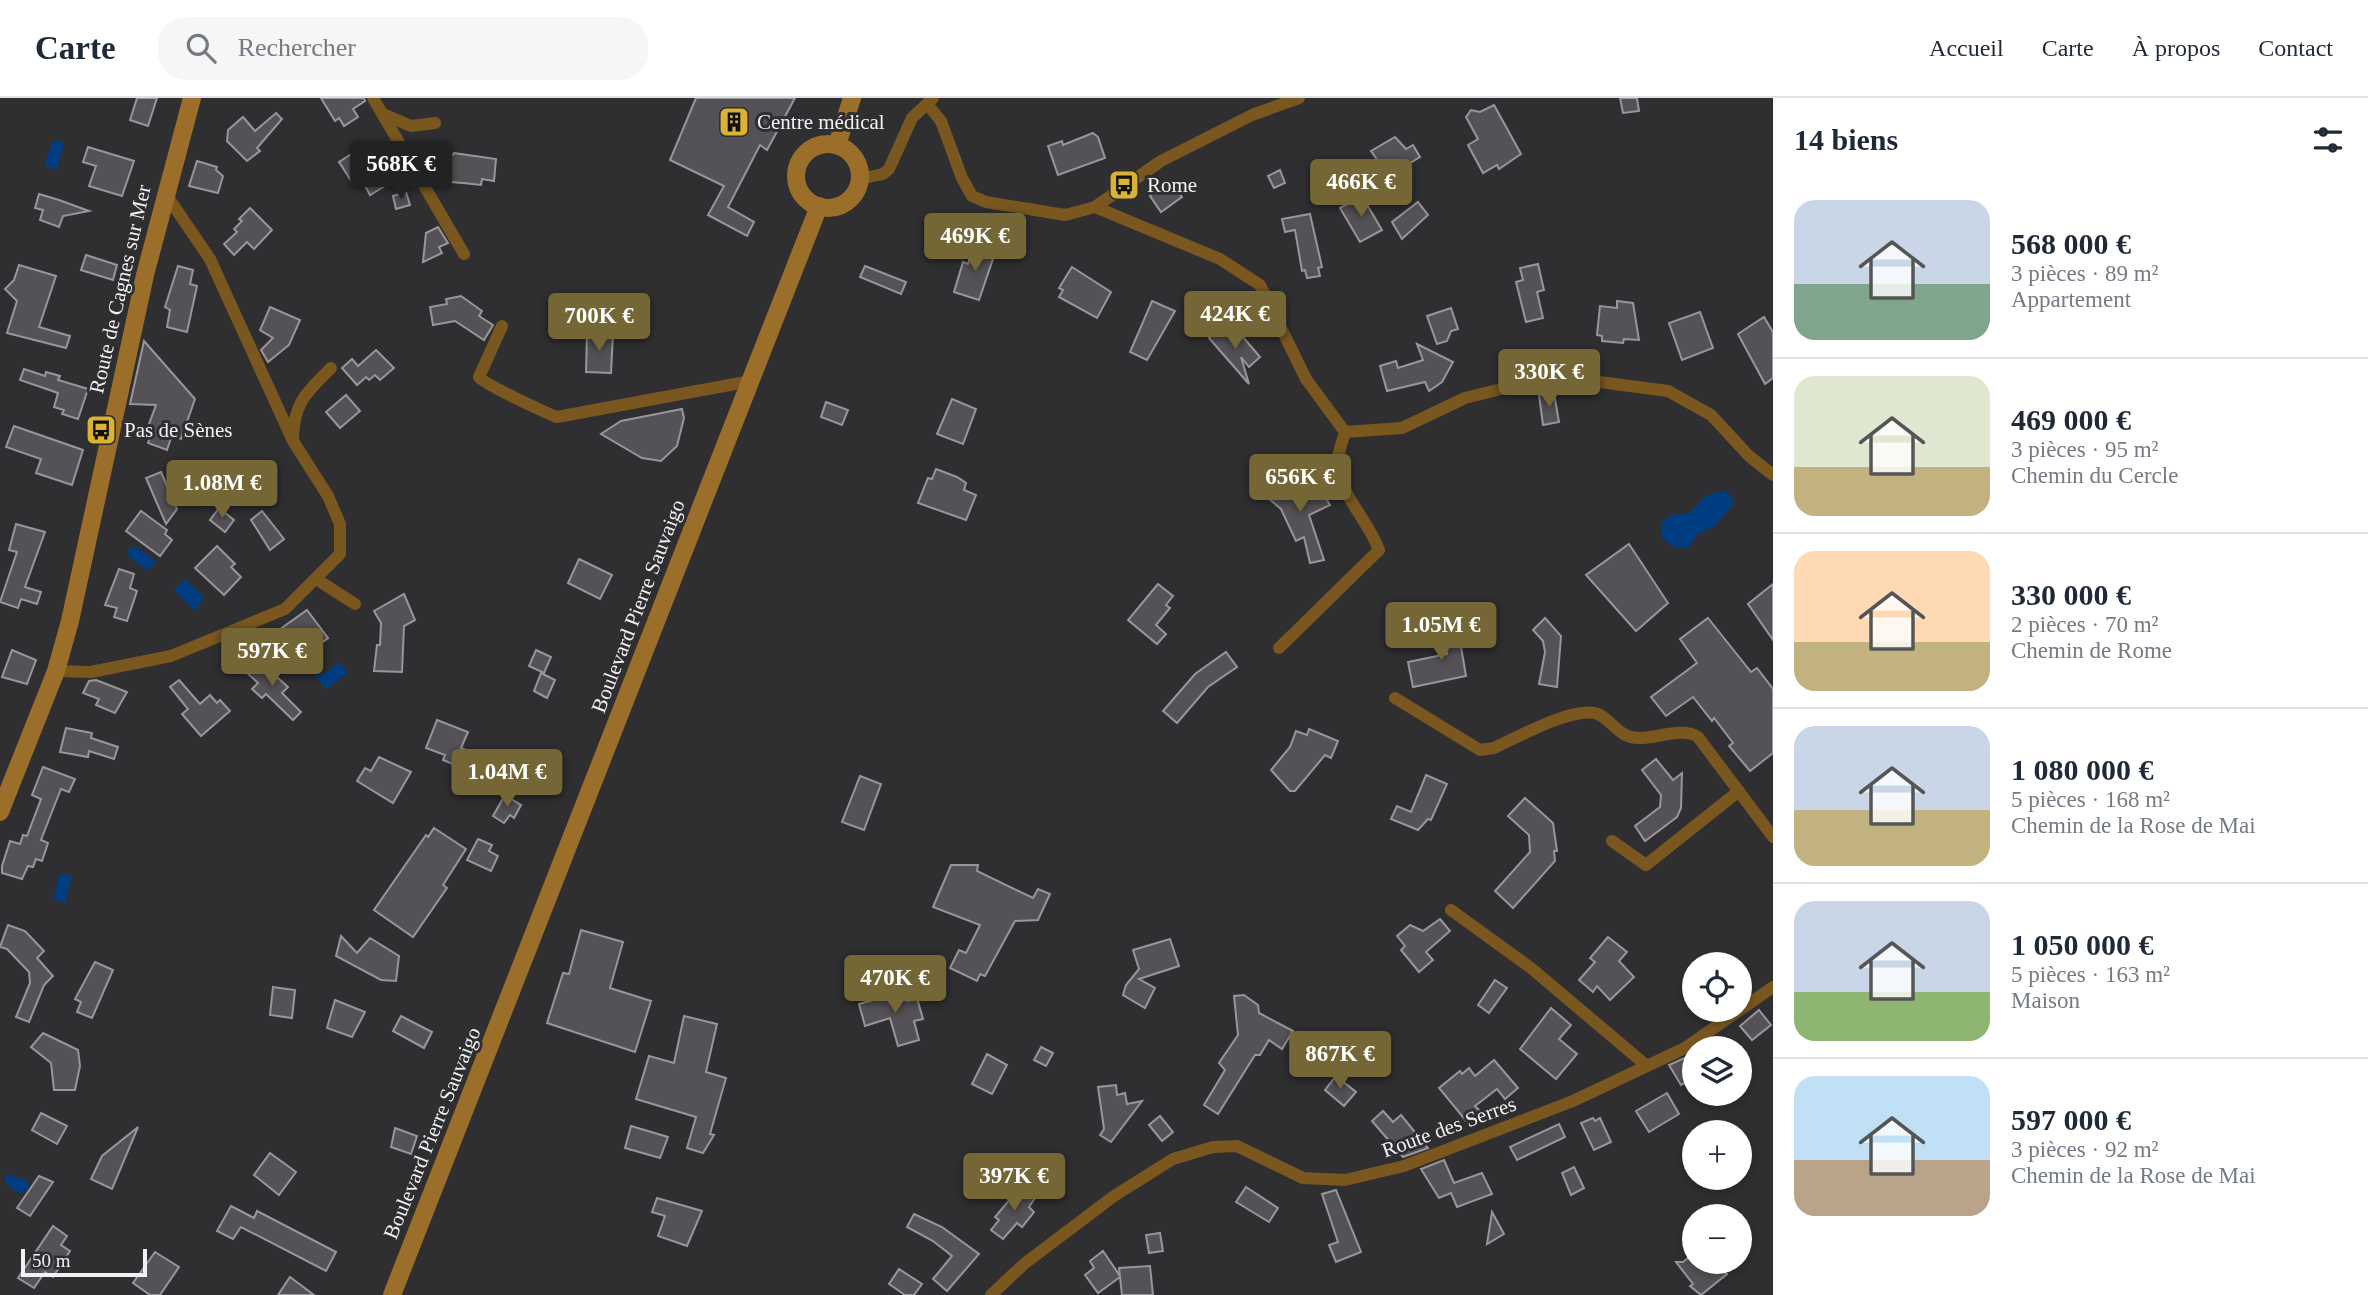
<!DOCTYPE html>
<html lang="fr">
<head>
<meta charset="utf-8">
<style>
  body { margin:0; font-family:Georgia,serif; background:#f6f6f7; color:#1f2937; height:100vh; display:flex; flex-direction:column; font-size:26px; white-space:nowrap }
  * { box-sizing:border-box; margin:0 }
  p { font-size:23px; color:#747a83 }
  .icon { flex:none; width:38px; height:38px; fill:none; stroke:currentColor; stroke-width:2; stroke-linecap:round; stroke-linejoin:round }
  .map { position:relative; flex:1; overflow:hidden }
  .drawer { display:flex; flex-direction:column; background:#fff; width:595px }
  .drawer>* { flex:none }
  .tools { position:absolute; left:1682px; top:854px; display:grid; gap:14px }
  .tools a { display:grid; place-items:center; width:70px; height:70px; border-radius:50%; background:#fff; box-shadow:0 4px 10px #0003; font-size:35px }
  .scale { position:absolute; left:21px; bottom:18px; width:126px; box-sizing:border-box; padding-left:7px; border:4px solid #f2f1f3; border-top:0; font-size:19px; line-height:24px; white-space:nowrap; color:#f2f1f3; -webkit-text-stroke:5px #2f2e31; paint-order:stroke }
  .price { position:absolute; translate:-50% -60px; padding:0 16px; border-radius:7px; background:#746735; color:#fff; font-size:23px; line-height:46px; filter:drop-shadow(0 2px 4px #0008) }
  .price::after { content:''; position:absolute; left:50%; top:42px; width:21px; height:16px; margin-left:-10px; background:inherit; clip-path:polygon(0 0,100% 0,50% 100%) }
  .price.selected { background:#222; color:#fff }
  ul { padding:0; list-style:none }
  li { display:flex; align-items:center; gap:21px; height:175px; padding:0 21px }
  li+li { border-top:2px solid #e0e1e3 }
  li span { display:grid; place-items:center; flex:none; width:196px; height:140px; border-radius:21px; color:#555 }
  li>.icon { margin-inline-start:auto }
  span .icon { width:84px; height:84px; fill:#fffc; stroke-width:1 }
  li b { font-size:30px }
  h2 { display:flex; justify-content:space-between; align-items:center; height:84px; padding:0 21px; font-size:30px }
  header { display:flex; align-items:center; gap:42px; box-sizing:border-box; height:98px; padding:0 35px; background:#fff; border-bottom:2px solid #e0e1e3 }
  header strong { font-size:33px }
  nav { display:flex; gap:38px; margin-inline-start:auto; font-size:24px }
  .search { width:490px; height:63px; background:#f6f6f7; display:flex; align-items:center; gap:18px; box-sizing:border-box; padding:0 24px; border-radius:28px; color:#747a83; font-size:26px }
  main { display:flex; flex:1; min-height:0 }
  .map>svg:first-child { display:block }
</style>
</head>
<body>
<header>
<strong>Carte</strong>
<div class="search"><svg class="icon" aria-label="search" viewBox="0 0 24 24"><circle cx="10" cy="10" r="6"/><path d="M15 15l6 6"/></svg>Rechercher</div>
<nav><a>Accueil</a><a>Carte</a><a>À propos</a><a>Contact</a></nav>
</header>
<main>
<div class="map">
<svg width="1773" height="1197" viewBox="0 0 1773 1197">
  <rect width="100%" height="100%" fill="#2f2e31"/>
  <g fill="#003e81">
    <polygon points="60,42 64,48 56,72 45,68 52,44"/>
    <polygon points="1717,394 1728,394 1734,405 1716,427 1697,437 1688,450 1676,450 1661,440 1661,425 1671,417 1690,415 1705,398"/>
    <polygon points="135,448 156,463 148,473 128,458 129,450"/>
    <polygon points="185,481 204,499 195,513 174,492"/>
    <polygon points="340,564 348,575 326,591 315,577 319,574 322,577"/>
    <polygon points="60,775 72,778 65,805 53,801"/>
    <polygon points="6,1076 26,1082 29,1087 26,1094 18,1095 5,1085"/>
  </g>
  <g fill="#545256" stroke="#98969a" stroke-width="2">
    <polygon points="137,0 157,0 148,28 130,22"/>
    <polygon points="321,0 364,0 365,3 353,11 358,19 344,28 339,20 335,23"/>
    <polygon points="696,0 795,0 767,52 760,47 728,109 754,124 747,138 708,117 724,88 670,62"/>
    <polygon points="1620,0 1637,0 1639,13 1623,15"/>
    <polygon points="1494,7 1521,56 1499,71 1497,67 1483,75 1468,47 1478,41 1466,19 1471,12 1480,14"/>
    <polygon points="276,15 282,21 257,50 260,53 247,63 227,43 228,32 243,19 255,33"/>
    <polygon points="1093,35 1098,39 1105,60 1058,77 1048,48 1062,43 1063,47"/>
    <polygon points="1395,39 1406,51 1413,47 1420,59 1389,78 1371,53"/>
    <polygon points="365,47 390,85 370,97 363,84 359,87 355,82 352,84 339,64"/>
    <polygon points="88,49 134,63 122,98 89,88 96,68 83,64"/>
    <polygon points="454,55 496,61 494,83 482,81 481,87 463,85 451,84 451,79 431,77 433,56 453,57"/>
    <polygon points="197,63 217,69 216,72 223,78 218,95 189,88"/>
    <polygon points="1280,72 1285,85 1274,90 1268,78"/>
    <polygon points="1171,84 1182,99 1161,114 1150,98"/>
    <polygon points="406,94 410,107 396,111 393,98"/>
    <polygon points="39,96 59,102 89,113 63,118 59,129 40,122 43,112 35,110"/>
    <polygon points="1362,98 1382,132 1360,144 1340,110"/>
    <polygon points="1418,104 1428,117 1402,141 1392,124"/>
    <polygon points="250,110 272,132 254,151 247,144 234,157 224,146 237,134 234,131 242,123 239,121"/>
    <polygon points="1310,116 1322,169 1318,170 1320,178 1307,180 1305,172 1302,173 1295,132 1285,134 1282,121"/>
    <polygon points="438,129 448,145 439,149 442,155 423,164 426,135"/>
    <polygon points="973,148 995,155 979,202 954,194 963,164 968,166"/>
    <polygon points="86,157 117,167 113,182 81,172"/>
    <polygon points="1538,166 1544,192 1537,194 1543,220 1526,224 1516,184 1523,182 1520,170"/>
    <polygon points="19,167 56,178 39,229 70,238 66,250 7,235 17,203 5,191 14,182"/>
    <polygon points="178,168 193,172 190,186 197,188 187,234 167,229 170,212 165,209"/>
    <polygon points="865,168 906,184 901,196 860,179"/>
    <polygon points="1072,169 1111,194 1097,220 1059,199 1063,192 1059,190"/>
    <polygon points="461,198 482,213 479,218 493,227 484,242 455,223 433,227 430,209 447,206 446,201"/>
    <polygon points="1152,203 1175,213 1147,262 1130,254"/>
    <polygon points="1617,203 1633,205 1639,242 1624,241 1623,245 1602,243 1602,238 1597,237 1600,208 1617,210"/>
    <polygon points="270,209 300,222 289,247 268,264 261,252 273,240 260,232"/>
    <polygon points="1451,210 1458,231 1451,233 1447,243 1437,246 1427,218"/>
    <polygon points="1700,214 1713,250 1682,262 1669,225"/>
    <polygon points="1764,219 1773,234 1773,280 1765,286 1738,236"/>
    <polygon points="1222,229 1236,245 1243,239 1260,259 1249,269 1241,259 1249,286 1209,240"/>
    <polygon points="587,235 613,236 611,275 586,274"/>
    <polygon points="144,243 195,301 181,341 172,337 167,352 148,345 150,339 145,337 156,307 130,306"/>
    <polygon points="1417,246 1453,264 1442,284 1429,293 1425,284 1387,293 1380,268 1396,263 1398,270 1423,262"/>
    <polygon points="376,252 394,270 380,282 375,277 369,282 366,279 357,287 342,270 352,261 358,268"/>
    <polygon points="24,271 45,278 46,274 60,278 58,282 88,291 78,321 62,316 64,312 54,309 58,295 20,282"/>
    <polygon points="1554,295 1559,324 1543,327 1539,297"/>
    <polygon points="346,297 360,313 340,330 326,314"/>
    <polygon points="952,301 976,311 963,346 937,336"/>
    <polygon points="826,304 848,312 842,327 821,319"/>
    <polygon points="682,311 684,320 677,348 661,363 642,360 601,336 621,323"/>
    <polygon points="14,328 83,352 72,387 36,375 41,361 6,349"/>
    <polygon points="936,371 957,379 966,385 964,392 976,397 966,422 918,405 928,380 932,381"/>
    <polygon points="161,374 177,411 166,426 146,380"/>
    <polygon points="1285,378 1310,400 1323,395 1330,407 1309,417 1324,462 1310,465 1304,439 1296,443 1281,411 1267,399"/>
    <polygon points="219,410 234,422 225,434 210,422"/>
    <polygon points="141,413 167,432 165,436 172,442 160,458 126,433"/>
    <polygon points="262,413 284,441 270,452 251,422"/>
    <polygon points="16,426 45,434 25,489 41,494 37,506 21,501 18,510 0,504 17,454 9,452"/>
    <polygon points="1629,446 1668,505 1636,533 1586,477"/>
    <polygon points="217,448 235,466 231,469 241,479 224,497 195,470"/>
    <polygon points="579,461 612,477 600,501 568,485"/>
    <polygon points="119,471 134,476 130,490 137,493 127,523 114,519 117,510 105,507"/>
    <polygon points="1158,486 1173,498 1166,507 1170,510 1156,527 1166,536 1157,546 1128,522"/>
    <polygon points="1773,486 1773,542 1748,506"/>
    <polygon points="404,496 415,522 404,528 402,574 374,573 377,547 380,547 381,525 374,513"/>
    <polygon points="307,512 328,540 300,561 279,532"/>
    <polygon points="1545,520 1561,538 1557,589 1539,586 1545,554 1543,543 1533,532"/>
    <polygon points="1708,520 1751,574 1757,570 1773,591 1773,655 1750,673 1729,648 1733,645 1714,620 1712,623 1693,599 1666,618 1651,599 1697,565 1680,541"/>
    <polygon points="1457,525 1466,578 1413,589 1408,564 1447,556 1442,528"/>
    <polygon points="12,552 36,562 27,586 2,579"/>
    <polygon points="536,552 551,559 544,575 529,568"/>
    <polygon points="1226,554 1237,569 1208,589 1177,625 1163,613 1195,576"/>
    <polygon points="257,561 288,589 282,595 301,614 293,622 266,596 262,600 252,591 258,585 245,573"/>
    <polygon points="541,575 555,582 547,600 534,593"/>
    <polygon points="96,582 127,594 115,615 96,607 99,601 83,595 89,583"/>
    <polygon points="179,582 200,606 210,597 217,605 220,602 230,613 201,638 182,616 188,611 170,589"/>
    <polygon points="437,622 468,634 461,650 481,658 474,675 443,662 445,657 426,650"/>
    <polygon points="66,630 92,635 91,640 118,649 114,661 89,653 88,659 60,654"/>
    <polygon points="1309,631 1338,643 1331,660 1325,657 1295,693 1290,693 1271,672 1290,649 1296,633 1307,637"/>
    <polygon points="379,659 411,674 393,705 357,683 365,670 371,673"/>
    <polygon points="1656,661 1673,682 1682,675 1681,710 1677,719 1645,743 1635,728 1660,709 1661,697 1642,672"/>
    <polygon points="43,669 75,681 69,694 61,691 55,706 41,742 48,745 42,763 36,761 33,769 28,768 22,781 2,775 2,768 10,743 20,746 23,737 27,738 41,701 32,697"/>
    <polygon points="1426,677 1447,686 1431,722 1428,721 1418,732 1391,721 1397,708 1411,714"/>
    <polygon points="860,678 881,686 864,732 842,724"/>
    <polygon points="505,697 521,707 514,720 510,717 504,725 493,718"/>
    <polygon points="1525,700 1553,725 1557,753 1554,753 1555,763 1513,810 1495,793 1530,754 1529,737 1508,718"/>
    <polygon points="434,730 466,751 443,787 447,790 413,839 374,812 426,737 428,739"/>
    <polygon points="478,741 492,747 489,753 498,758 491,773 467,762"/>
    <polygon points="951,767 978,767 977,773 1033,800 1038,791 1050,796 1038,822 1015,823 985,878 980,876 977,883 950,870 959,852 966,855 980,827 933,809"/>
    <polygon points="1440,821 1450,833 1426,854 1433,862 1419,874 1401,852 1405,848 1397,838 1410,827 1423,833"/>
    <polygon points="8,827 25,833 44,853 37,860 53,878 44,887 29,924 16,919 30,885 29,874 7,851 0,849"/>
    <polygon points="581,832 623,844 610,890 651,903 635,954 547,925 563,875 569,876"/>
    <polygon points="341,838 357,855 370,840 399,858 396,883 381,882 336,858"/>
    <polygon points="1608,839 1627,854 1619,863 1634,879 1610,902 1597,888 1593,894 1579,882 1595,864 1590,860"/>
    <polygon points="1170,841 1179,868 1139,881 1155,890 1145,910 1123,897 1126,887 1139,871 1133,852"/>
    <polygon points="95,864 113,872 92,920 77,914 81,904 75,901"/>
    <polygon points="1495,882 1507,890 1489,915 1478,907"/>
    <polygon points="273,889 295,892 292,920 270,917"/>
    <polygon points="905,893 908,903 917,900 923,921 914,923 919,942 898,948 890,920 865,928 859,906"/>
    <polygon points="1244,897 1258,907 1259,915 1293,933 1282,951 1269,942 1260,957 1255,957 1218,1016 1204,1007 1225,972 1219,965 1238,937 1234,898"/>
    <polygon points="335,902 365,914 352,939 327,930"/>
    <polygon points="1551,910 1571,927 1559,941 1577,956 1556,981 1520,951"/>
    <polygon points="1759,912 1771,927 1752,942 1740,928"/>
    <polygon points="401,918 432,934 424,950 393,933"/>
    <polygon points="684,918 717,926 706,974 726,980 710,1036 714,1037 703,1055 687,1050 696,1019 636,1001 649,958 674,965"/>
    <polygon points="43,935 78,952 80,968 75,992 54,992 51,965 31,949"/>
    <polygon points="1041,949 1053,955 1046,968 1034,962"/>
    <polygon points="987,956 1007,967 992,996 972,986"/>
    <polygon points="1689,958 1694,967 1694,980 1681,987 1669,967"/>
    <polygon points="1494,962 1518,990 1505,1001 1497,991 1475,1008 1480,1013 1467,1024 1439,990 1460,973 1462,976 1469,970 1475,978"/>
    <polygon points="1336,978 1356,994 1344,1008 1325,992"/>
    <polygon points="1116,987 1117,997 1125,995 1127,1006 1142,1003 1111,1044 1100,1037 1104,1031 1098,989"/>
    <polygon points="1667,995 1679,1016 1649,1034 1636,1013"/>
    <polygon points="1383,1013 1393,1024 1401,1017 1428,1050 1403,1059 1372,1023"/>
    <polygon points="41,1015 67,1028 57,1046 32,1032"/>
    <polygon points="1160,1018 1173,1034 1162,1043 1149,1027"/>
    <polygon points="1593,1020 1595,1023 1600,1020 1611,1044 1594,1052 1581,1025"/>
    <polygon points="1559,1026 1565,1039 1517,1062 1510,1049"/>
    <polygon points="631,1028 668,1039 660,1060 625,1050"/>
    <polygon points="138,1029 112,1091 91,1081 102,1058"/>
    <polygon points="395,1030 417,1038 411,1056 391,1049"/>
    <polygon points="270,1055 296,1074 279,1097 254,1077"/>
    <polygon points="1444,1062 1454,1085 1482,1075 1492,1096 1457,1109 1451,1095 1439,1100 1421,1071"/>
    <polygon points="1574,1069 1584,1090 1571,1097 1562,1075"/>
    <polygon points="39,1078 53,1084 30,1118 17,1110"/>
    <polygon points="1021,1088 1035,1100 1029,1109 1034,1114 1022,1129 1017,1125 1003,1141 991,1132 999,1122 995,1119"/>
    <polygon points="1246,1089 1278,1110 1269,1124 1236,1104"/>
    <polygon points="1336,1092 1361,1154 1336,1164 1329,1147 1338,1144 1322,1096"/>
    <polygon points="657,1100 702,1113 687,1148 658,1138 665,1118 652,1114"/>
    <polygon points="231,1108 254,1120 257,1113 336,1154 326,1173 241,1129 233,1141 217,1133"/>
    <polygon points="1492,1114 1504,1136 1487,1146"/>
    <polygon points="914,1116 942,1129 979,1156 947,1193 933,1181 952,1158 933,1143 907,1129"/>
    <polygon points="53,1128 67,1138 61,1147 70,1153 53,1179 45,1174 34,1190 18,1180"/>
    <polygon points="1160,1135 1163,1153 1149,1155 1146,1137"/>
    <polygon points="1103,1153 1120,1178 1119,1170 1150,1168 1153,1197 1122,1197 1120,1179 1098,1195 1085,1177 1094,1170 1090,1163"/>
    <polygon points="155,1154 179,1169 160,1197 150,1197 133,1185"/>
    <polygon points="1694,1155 1694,1164 1717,1164 1727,1176 1701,1197 1690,1188 1693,1186 1676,1164 1683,1164"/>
    <polygon points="899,1171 922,1186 914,1197 905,1197 889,1186"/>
    <polygon points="290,1179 314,1197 278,1197"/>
  </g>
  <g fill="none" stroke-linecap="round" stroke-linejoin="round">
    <g stroke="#79571f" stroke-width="12">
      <polyline points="373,0 464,156"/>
      <polyline points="927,6 941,23 962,80 972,98 986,104 1065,117 1095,109 1161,63 1252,17 1299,0"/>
      <polyline points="383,16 411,28 435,25"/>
      <polyline points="859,81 883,76 889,71 912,20 933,0"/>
      <polyline points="1095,109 1220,161 1260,187 1306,281 1345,334 1402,330 1465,300 1517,287 1577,281 1668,293 1711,317 1749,358 1773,377"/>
      <path d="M 502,228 L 479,279 C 484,286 546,315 557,319 L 751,283"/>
      <path d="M 293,340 C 294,304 307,294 331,270"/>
      <polyline points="316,481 355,506"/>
      <path d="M 1279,550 L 1379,452 C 1369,424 1344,401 1338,372 C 1335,362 1342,345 1345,334"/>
      <polyline points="56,573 91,574 171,558 285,511 340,456 340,426 328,398 293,343 210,161 165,95"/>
      <path d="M 1395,600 L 1480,652 L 1494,650 C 1516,640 1578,605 1600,617 C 1615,626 1621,641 1640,640 C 1658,640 1683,629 1698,639 L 1773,739"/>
      <polyline points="1612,743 1646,767 1739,693"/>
      <polyline points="1451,812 1531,870 1647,968"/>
      <polyline points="991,1197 1024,1166 1114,1098 1173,1061 1213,1049 1237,1048 1303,1080 1345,1082 1404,1068 1573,1003 1685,950 1773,889"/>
    </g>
    <g stroke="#9b6f29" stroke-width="18">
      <circle cx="828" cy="78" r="32"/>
      <polyline points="837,47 852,0"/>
      <polyline points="0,714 56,573 70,523 145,177 192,0"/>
      <polyline points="392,1197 819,108"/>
    </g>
  </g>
  <defs>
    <g id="building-square" transform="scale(1.575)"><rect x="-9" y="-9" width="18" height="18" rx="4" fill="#dbb233" stroke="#2f2e31"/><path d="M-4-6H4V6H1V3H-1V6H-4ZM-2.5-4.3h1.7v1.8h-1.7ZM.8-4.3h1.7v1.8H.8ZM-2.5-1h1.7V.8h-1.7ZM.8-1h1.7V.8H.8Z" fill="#111"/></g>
    <g id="bus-square" transform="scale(1.575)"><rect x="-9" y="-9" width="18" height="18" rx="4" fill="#dbb233" stroke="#2f2e31"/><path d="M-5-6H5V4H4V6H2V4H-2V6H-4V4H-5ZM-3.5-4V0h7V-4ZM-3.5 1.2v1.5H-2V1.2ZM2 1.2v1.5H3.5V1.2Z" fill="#111"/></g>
  </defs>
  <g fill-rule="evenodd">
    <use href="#building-square" x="734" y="24"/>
    <use href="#bus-square" x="1124" y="87"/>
    <use href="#bus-square" x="101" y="332"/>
  </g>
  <g text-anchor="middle" stroke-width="6" stroke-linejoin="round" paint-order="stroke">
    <g font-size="21" fill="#f2f1f3" stroke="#2f2e31" text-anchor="start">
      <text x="757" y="31">Centre médical</text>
      <text x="1147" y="94">Rome</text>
      <text x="124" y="339">Pas de Sènes</text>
    </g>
    <g font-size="21" fill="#f2f1f3" stroke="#2f2e31">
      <text transform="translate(120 191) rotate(-77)" y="7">Route de Cagnes sur Mer</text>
      <text transform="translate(638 508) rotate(-69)" y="7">Boulevard Pierre Sauvaigo</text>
      <text transform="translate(1449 1029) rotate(-20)" y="7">Route des Serres</text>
      <text transform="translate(432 1035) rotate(-68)" y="7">Boulevard Pierre Sauvaigo</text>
    </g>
  </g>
</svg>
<div class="tools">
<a><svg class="icon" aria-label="locate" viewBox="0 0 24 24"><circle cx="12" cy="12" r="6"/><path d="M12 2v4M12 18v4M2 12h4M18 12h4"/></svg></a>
<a><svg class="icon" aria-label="layers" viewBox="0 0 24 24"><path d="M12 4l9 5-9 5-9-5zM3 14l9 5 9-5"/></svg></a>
<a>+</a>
<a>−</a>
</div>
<div class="scale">50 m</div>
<b class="price selected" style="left:401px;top:103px">568K €</b>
<b class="price" style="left:1361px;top:121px">466K €</b>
<b class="price" style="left:975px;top:175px">469K €</b>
<b class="price" style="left:1235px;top:253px">424K €</b>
<b class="price" style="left:599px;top:255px">700K €</b>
<b class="price" style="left:1549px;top:311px">330K €</b>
<b class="price" style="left:1300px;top:416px">656K €</b>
<b class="price" style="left:222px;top:422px">1.08M €</b>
<b class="price" style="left:1441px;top:564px">1.05M €</b>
<b class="price" style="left:272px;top:590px">597K €</b>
<b class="price" style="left:507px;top:711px">1.04M €</b>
<b class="price" style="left:895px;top:917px">470K €</b>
<b class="price" style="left:1340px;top:993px">867K €</b>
<b class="price" style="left:1014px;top:1115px">397K €</b>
</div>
<section class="drawer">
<h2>14 biens<svg class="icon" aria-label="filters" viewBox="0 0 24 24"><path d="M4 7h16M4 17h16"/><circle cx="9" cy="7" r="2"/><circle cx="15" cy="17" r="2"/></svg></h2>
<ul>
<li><span style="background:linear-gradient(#c9d6e8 60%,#7fa58c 0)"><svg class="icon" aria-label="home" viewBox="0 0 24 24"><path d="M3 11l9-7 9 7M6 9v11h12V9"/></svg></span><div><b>568 000 €</b><p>3 pièces · 89 m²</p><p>Appartement</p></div></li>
<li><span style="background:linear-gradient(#dfe7d0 65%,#c2b280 0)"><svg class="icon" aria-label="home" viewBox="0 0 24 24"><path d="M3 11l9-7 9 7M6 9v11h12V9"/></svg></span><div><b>469 000 €</b><p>3 pièces · 95 m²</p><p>Chemin du Cercle</p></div></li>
<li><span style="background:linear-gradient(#ffd9b3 65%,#c2b280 0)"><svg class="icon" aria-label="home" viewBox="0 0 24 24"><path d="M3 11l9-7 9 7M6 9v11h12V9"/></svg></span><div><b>330 000 €</b><p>2 pièces · 70 m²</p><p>Chemin de Rome</p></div></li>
<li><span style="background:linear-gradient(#c9d6e8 60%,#c2b280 0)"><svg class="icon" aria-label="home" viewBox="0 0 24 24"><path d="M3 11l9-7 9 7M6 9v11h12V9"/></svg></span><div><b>1 080 000 €</b><p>5 pièces · 168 m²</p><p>Chemin de la Rose de Mai</p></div></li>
<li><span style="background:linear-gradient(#c9d6e8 65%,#8fb573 0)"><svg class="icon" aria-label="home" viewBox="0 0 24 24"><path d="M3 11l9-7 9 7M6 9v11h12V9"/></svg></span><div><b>1 050 000 €</b><p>5 pièces · 163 m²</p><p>Maison</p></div></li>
<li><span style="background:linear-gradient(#bfe0f5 60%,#b9a48a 0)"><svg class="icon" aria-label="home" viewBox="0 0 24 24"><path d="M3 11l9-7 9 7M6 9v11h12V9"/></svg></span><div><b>597 000 €</b><p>3 pièces · 92 m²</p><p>Chemin de la Rose de Mai</p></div></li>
</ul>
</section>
</main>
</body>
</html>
